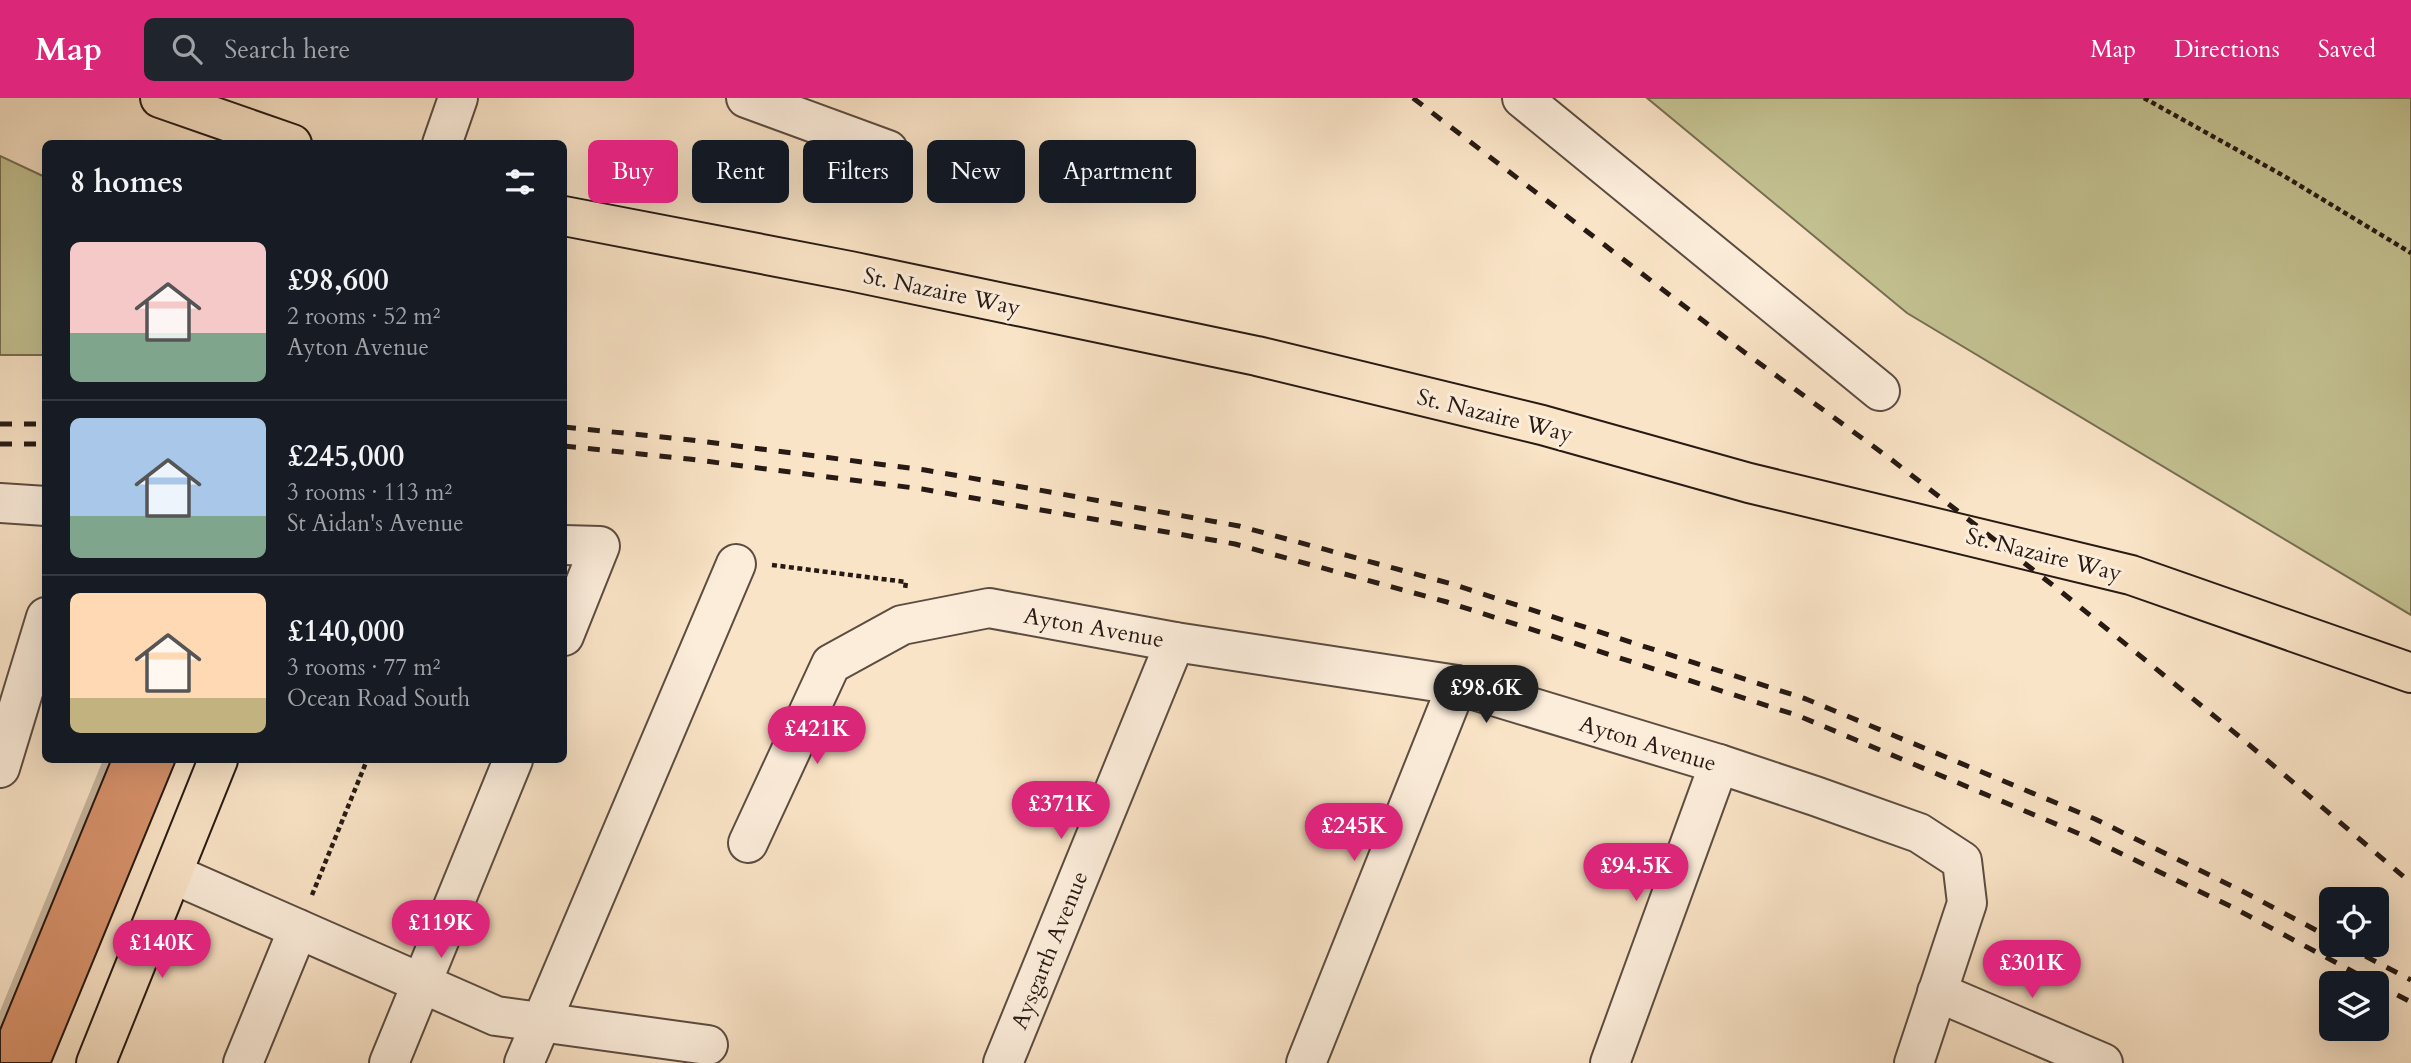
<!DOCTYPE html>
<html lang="en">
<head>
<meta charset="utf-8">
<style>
  body { margin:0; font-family:Cardo,serif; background:#20242c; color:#f1f3f6; height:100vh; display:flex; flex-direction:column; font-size:26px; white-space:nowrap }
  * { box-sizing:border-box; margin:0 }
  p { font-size:23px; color:#9ea1a6 }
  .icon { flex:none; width:38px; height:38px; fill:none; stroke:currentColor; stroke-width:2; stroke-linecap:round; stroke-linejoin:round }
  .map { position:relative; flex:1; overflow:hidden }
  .side { position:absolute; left:42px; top:42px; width:525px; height:623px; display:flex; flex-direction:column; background:#171b24; border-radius:10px; box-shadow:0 7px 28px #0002 }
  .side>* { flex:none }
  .top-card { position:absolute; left:588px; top:42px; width:665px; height:63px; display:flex; gap:14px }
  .buttons { position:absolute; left:2319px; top:789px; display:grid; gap:14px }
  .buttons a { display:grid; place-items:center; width:70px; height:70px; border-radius:10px; background:#171b24; box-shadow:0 7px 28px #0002; font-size:35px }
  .price { position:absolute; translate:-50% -60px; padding:0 16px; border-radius:24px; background:#db2777; color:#fff; font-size:23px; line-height:46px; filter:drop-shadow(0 2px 4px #0008) }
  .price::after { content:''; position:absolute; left:50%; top:42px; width:21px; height:16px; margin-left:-10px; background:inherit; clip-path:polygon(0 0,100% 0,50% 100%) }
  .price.current { background:#222; color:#fff }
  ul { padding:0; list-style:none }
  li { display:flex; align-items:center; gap:21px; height:175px; padding:0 28px }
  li+li { border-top:2px solid #363941 }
  li span { display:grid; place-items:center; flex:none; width:196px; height:140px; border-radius:10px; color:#555 }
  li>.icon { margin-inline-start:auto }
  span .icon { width:84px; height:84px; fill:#fffc; stroke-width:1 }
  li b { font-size:30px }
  h2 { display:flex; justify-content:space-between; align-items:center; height:84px; padding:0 28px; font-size:30px }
  .chip { padding:0 24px; border-radius:10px; background:#171b24; box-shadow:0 7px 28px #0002; font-size:24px; line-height:63px }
  .chip.current { background:#db2777; color:#fff }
  header { display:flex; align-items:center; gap:42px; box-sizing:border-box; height:98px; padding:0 35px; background:#db2777; color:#fff }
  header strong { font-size:33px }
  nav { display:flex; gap:38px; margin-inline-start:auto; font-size:24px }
  .search { width:490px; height:63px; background:#20242c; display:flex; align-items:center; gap:18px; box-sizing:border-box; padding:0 24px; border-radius:10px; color:#9ea1a6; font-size:26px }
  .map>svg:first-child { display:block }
</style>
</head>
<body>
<header>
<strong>Map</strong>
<div class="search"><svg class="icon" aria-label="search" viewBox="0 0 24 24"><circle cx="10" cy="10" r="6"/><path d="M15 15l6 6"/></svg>Search here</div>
<nav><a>Map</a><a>Directions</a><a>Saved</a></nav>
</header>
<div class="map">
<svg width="2411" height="965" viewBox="0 0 2411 965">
  <rect width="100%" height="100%" fill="#fae4c7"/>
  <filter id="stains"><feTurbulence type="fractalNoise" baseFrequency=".00286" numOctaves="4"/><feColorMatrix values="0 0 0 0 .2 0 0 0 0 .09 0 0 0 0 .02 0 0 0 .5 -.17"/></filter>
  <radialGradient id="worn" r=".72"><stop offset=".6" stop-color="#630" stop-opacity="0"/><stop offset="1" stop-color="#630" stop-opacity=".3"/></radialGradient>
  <g fill="#c4c292" stroke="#766e53" stroke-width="2">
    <polygon points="1647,0 2411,0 2411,517 1907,215"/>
    <polygon points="0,58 45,79 45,257 0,257"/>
  </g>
  <polygon fill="#0003" points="103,662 174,662 49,965 0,965 0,913"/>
  <polygon fill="#d7926b" stroke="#271a14" stroke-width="2" points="111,662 176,662 51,965 0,965 0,932"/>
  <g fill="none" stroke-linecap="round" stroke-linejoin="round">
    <g stroke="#5c4c41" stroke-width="42">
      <g id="minor">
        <polyline points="746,0 888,52"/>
        <polyline points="1522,0 1880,293"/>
        <polyline points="442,46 458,0"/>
        <polyline points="0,405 46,408"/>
        <polyline points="564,447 600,448 564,538"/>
        <polyline points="0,670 46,519"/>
        <polyline points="748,745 831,566 902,527 989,510 1175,544 1457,587 1719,666 1815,698 1919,735 1962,763 1967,805 1914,965"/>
        <polyline points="173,776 496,918 708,947"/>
        <polyline points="1937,894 2103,965"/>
        <polyline points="243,965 298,831"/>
        <polyline points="389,965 513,662"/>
        <polyline points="524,965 736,466"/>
        <polyline points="1003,965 1175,544"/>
        <polyline points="1306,965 1457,587"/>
        <polyline points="1610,965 1719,666"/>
      </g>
    </g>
    <g stroke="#271a14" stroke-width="42">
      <polyline id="major" points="96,965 218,662"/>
    </g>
    <g stroke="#271a14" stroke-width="42">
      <g id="highway">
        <polyline points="160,0 292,46"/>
        <polyline points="564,118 850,173 1257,258 1542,327 1749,385 2131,477 2411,575"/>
      </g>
    </g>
    <g stroke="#271a14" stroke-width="4.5" stroke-dasharray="5 3.5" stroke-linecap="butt">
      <polyline points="2144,0 2284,78 2411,155"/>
      <polyline points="772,467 906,484 905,491"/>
      <polyline points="312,797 367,662"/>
    </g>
    <use href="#minor" stroke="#fceddb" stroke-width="38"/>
    <use href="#major" stroke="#fae4c7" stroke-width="38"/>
    <use href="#highway" stroke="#fae4c7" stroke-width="38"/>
    <g stroke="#271a14" stroke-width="5" stroke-dasharray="12 12" stroke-linecap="butt">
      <polyline points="1413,0 1744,254 1892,362 2059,492 2240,639 2411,785"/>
      <polyline points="0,326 46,326"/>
      <polyline points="564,329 691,342 925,372 1011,387 1239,428 1452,486 1806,601 2095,721 2242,793 2331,840"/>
      <polyline points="0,346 46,346"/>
      <polyline points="564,348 689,361 922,391 1235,446 1447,504 1799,618 2087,739 2234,810 2376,886"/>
      <polyline points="2344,847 2411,882"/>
      <polyline points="2376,886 2411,904"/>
    </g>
  </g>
  <g text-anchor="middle" stroke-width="6" stroke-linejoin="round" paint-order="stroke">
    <g font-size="23" fill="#271a14" stroke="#fceddb">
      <text transform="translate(942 193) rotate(12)" y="8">St. Nazaire Way</text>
      <text transform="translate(1495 317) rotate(14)" y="8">St. Nazaire Way</text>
      <text transform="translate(2044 456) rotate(14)" y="8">St. Nazaire Way</text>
      <text transform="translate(1094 529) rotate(10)" y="8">Ayton Avenue</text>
      <text transform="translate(1648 645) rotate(17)" y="8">Ayton Avenue</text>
      <text transform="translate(1049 852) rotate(-68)" y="8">Aysgarth Avenue</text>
    </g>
  </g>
  <rect width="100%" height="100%" filter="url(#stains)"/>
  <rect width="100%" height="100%" fill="url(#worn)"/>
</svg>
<div class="buttons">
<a><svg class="icon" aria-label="locate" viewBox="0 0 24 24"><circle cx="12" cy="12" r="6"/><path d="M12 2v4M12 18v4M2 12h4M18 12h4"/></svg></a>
<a><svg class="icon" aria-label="layers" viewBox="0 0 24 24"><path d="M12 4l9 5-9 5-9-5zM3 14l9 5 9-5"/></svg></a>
</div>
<b class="price current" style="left:1486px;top:627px">£98.6K</b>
<b class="price" style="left:817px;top:668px">£421K</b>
<b class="price" style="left:1061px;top:743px">£371K</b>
<b class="price" style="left:1354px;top:765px">£245K</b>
<b class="price" style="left:1636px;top:805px">£94.5K</b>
<b class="price" style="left:441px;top:862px">£119K</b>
<b class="price" style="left:162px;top:882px">£140K</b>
<b class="price" style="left:2032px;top:902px">£301K</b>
<div class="top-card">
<a class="chip current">Buy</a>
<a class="chip">Rent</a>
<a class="chip">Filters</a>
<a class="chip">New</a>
<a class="chip">Apartment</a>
</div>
<section class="side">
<h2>8 homes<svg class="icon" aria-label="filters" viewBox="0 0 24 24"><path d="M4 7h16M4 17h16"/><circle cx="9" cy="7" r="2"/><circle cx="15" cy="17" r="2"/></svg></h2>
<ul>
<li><span style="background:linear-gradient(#f6c9c9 65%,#7fa58c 0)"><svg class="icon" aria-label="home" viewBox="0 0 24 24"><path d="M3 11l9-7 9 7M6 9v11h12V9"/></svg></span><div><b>£98,600</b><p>2 rooms · 52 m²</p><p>Ayton Avenue</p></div></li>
<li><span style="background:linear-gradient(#a9c7e8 70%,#7fa58c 0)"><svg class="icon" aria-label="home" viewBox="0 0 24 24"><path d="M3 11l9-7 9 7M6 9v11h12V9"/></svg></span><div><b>£245,000</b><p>3 rooms · 113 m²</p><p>St Aidan's Avenue</p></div></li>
<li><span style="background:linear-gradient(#ffd9b3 75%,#c2b280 0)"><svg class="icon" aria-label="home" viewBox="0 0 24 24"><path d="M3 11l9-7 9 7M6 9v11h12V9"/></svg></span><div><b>£140,000</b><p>3 rooms · 77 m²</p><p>Ocean Road South</p></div></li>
</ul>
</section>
</div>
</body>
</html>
